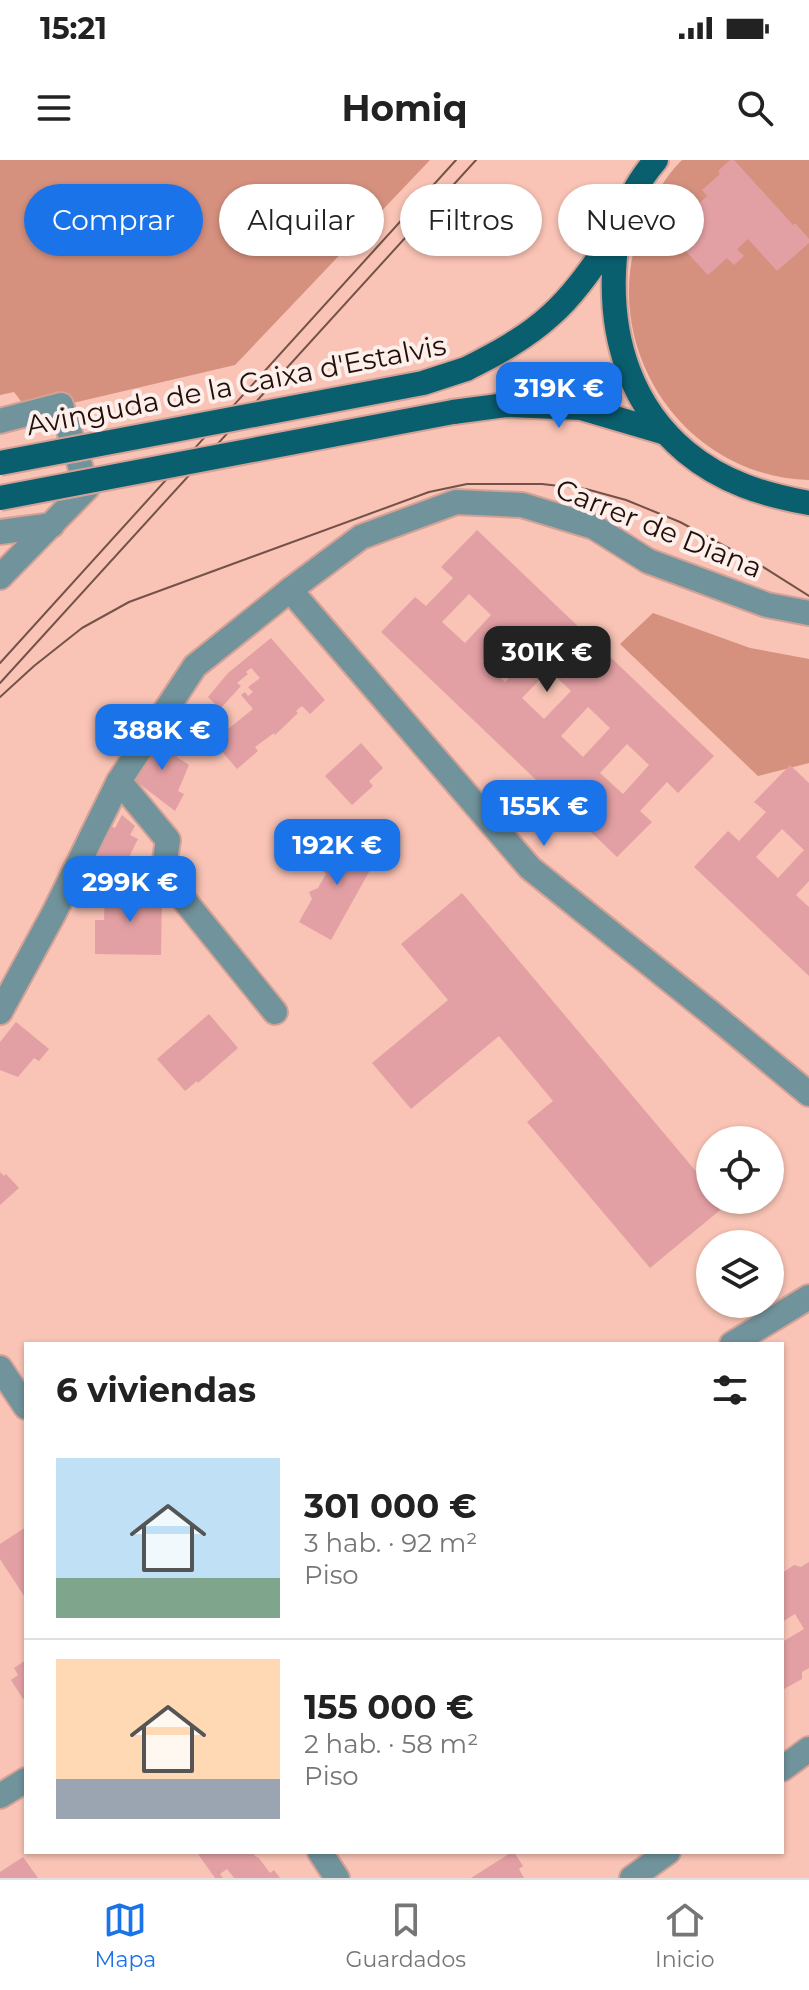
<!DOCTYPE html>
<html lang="es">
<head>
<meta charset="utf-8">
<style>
  body { margin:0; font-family:Montserrat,sans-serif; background:#f2f2f2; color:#222; height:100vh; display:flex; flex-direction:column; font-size:30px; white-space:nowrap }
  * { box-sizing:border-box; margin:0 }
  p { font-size:26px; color:#767676 }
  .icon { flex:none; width:44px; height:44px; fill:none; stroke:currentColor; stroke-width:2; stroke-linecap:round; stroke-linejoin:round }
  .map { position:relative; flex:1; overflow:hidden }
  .drawer { position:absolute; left:24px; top:1182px; width:760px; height:512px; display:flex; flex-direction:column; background:#fff; border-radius:0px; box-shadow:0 2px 6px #0004 }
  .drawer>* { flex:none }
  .banner { position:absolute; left:24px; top:24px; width:762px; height:72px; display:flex; gap:16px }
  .buttons { position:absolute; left:696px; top:966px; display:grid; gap:16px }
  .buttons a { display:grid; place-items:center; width:88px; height:88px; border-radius:50%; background:#fff; box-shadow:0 2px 6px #0004; font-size:40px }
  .price { position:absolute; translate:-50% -68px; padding:0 18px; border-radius:16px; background:#1a73e8; color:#fff; font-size:26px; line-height:52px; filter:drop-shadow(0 2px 4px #0008) }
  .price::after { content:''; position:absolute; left:50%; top:48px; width:24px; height:18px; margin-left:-12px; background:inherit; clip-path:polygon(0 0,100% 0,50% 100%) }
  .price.current { background:#222; color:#fff }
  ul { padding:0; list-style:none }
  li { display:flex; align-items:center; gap:24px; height:200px; padding:0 32px }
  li+li { border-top:2px solid #e0e0e0 }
  li span { display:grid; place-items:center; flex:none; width:224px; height:160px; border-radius:0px; color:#555 }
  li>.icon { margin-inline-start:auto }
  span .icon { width:96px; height:96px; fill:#fffc; stroke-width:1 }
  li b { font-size:34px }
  h2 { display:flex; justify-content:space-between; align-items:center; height:96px; padding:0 32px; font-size:34px }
  .tag { padding:0 28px; border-radius:36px; background:#fff; box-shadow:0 2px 6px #0004; font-size:28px; line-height:72px }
  .tag.current { background:#1a73e8; color:#fff }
  .status { display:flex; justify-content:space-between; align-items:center; height:56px; padding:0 40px; background:#fff; direction:ltr }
  .status svg { height:22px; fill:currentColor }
  header { display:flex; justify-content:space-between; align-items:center; height:104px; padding:0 32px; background:#fff; font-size:36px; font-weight:700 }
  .tabs { display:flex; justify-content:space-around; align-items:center; height:112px; border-top:2px solid #e0e0e0; background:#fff; font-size:22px; color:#767676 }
  .tabs a { display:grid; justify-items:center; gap:4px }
  .tabs .current { color:#1a73e8 }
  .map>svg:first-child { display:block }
</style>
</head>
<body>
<div class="status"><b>15:21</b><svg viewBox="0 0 49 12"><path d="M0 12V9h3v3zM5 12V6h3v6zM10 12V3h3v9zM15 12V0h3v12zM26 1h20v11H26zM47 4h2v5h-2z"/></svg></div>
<header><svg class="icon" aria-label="menu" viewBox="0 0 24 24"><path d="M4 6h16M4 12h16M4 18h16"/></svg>Homiq<svg class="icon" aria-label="search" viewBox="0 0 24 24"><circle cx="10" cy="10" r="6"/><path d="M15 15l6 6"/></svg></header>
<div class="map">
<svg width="809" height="1718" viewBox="0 0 809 1718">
  <rect width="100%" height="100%" fill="#f9c3b5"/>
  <g fill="#d5907e">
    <polygon points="0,0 430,0 235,205 30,253 14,232 0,235"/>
    <path d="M 682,0 L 809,0 L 809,320 C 679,316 594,180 643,61 C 652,39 665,17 682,0 Z"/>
    <polygon points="653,453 750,488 809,499 809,603 758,616 620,484"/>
  </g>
  <g fill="#e3a0a4" fill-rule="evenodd">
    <polygon points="730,0 734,0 793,65 795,63 809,79 809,83 777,111 748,79 737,89 744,96 734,105 727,98 708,115 668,72 707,36 702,30 720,14 718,11"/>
    <path d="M 477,370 L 714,596 L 678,633 L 667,622 L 640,651 L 652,662 L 617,697 L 381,472 L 415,437 L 426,446 L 453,418 L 441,407 ZM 469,434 L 491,455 L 465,483 L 442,462 ZM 509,472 L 531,493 L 505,522 L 482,501 ZM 549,510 L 571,531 L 544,559 L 522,538 ZM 588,547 L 610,568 L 583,597 L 561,576 ZM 627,584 L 649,605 L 623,634 L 600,613 Z"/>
    <polygon points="271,478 325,540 310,554 302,546 296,551 298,553 275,575 274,573 255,587 258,591 237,609 213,581 253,549 241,535 245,532 248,536 253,532 248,527 260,518 251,508 246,512 248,514 237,523 241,526 220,549 208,537 228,513"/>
    <polygon points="163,577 179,589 177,597 189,605 178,631 184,634 175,651 129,616 150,586"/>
    <polygon points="361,583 383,608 369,621 373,626 352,645 325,616"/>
    <path d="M 790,605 L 809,623 L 809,721 L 796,735 L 809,747 L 809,816 L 694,707 L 728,671 L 739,681 L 766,652 L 754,642 ZM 782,669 L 804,690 L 778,718 L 756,697 Z"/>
    <polygon points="122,655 135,666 130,675 138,679 123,709 95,695 110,666 115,668"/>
    <polygon points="346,674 374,703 331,780 299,762 312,739 309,732 318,728 326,714 317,704"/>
    <polygon points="105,730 162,731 161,795 95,794 95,760 104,760"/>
    <polygon points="462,733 710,1028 710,1040 720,1040 725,1046 650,1108 527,962 553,941 499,876 411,949 372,903 448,840 401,784"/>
    <polygon points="209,854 238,888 198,923 197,921 185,931 157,899"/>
    <polygon points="16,862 49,889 39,901 34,898 18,917 0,910 0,882"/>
    <polygon points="0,1012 4,1016 6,1014 19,1028 0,1045"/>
    <polygon points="26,1367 26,1439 0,1399 0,1384"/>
    <polygon points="809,1402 809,1508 802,1512 802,1519 782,1530 782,1482 804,1469 795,1454 782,1462 782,1413 794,1405 801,1407"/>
    <polygon points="26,1500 26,1537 23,1539 11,1520 18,1515 14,1508"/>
    <polygon points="200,1692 252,1692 256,1697 258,1697 270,1713 274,1710 280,1718 234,1718 227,1709 220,1714 223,1718 215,1718 198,1694"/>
    <polygon points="512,1692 514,1692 523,1706 519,1709 524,1718 471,1718"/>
    <polygon points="23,1697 38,1718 0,1718 0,1712"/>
  </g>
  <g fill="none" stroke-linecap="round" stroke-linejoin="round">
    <g stroke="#d3a296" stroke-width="28">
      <g id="minor">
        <polyline points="0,261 61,245 87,328 0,417"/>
        <polyline points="0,372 52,365"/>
        <polyline points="290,430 530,708 711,853 809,934"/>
        <polyline points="119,621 168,680 163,714 275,852"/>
        <polyline points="0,852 54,753 119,621 195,506 290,430 361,377 456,342 522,345 594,367 648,401 767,445 809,453"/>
        <polyline points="732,1184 809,1137"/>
        <polyline points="0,1208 26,1247"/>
        <polyline points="782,1609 809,1589"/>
        <polyline points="0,1636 26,1620"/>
        <polyline points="320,1692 337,1718"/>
        <polyline points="632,1718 668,1692"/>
      </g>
    </g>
    <g stroke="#d3a296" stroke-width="28">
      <g id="major">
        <path d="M 656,0 C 639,20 625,44 619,70 C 615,83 615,98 614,112 C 611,181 632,247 686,292 C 722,322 764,335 809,343"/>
        <path d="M 466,209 C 496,194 526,178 551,155 C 577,132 597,100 617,72"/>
        <polyline points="453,252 506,245 581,248 666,273"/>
      </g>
    </g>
    <use href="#minor" stroke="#71939c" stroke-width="24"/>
    <use href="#major" stroke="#0a5f6f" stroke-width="24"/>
    <g stroke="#745249" stroke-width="2">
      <polyline points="0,503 456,0"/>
      <polyline points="0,523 476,0"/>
      <polyline points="0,537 34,506 82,468 129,442 429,332 467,324 542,324 586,329 626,340 680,362 760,405 809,436"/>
    </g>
    <g stroke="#d3a296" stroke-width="28" stroke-linecap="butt">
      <g id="major-bridge">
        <polyline points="0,303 423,223 466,209"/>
        <polyline points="0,338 453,252"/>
      </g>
    </g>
    <use href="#major-bridge" stroke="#0a5f6f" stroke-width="24"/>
  </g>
  <g text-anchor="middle" stroke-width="8" stroke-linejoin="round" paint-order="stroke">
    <g font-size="28" fill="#240e08" stroke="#fdefeb">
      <text transform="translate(236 225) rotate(-11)" y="10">Avinguda de la Caixa d'Estalvis</text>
      <text transform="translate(659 368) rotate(22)" y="10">Carrer de Diana</text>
    </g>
  </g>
</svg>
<div class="buttons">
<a><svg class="icon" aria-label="locate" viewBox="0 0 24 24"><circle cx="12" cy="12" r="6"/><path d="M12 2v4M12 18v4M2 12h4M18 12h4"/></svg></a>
<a><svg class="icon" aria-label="layers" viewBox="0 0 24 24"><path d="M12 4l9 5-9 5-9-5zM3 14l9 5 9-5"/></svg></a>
</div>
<b class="price" style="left:559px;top:270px">319K €</b>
<b class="price current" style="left:547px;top:534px">301K €</b>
<b class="price" style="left:162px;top:612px">388K €</b>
<b class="price" style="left:544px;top:688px">155K €</b>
<b class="price" style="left:337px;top:727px">192K €</b>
<b class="price" style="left:130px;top:764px">299K €</b>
<div class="banner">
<a class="tag current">Comprar</a>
<a class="tag">Alquilar</a>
<a class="tag">Filtros</a>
<a class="tag">Nuevo</a>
</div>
<section class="drawer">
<h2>6 viviendas<svg class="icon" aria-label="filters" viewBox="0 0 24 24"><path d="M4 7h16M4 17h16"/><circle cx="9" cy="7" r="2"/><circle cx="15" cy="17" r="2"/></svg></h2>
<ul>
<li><span style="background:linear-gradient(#bfe0f5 75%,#7fa58c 0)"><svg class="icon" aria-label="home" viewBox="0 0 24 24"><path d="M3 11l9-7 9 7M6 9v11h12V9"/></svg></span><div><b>301 000 €</b><p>3 hab. · 92 m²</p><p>Piso</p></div></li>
<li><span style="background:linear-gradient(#ffd9b3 75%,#9aa5b1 0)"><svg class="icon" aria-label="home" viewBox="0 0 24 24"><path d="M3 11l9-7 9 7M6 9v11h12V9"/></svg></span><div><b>155 000 €</b><p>2 hab. · 58 m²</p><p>Piso</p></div></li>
</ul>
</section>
</div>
<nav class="tabs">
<a class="current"><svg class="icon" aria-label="map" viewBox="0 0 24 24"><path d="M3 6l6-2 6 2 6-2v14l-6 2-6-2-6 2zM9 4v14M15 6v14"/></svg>Mapa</a>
<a><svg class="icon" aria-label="saved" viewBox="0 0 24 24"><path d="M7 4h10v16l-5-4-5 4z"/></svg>Guardados</a>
<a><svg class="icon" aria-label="home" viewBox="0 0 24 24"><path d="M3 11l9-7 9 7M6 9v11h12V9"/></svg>Inicio</a>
</nav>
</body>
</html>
